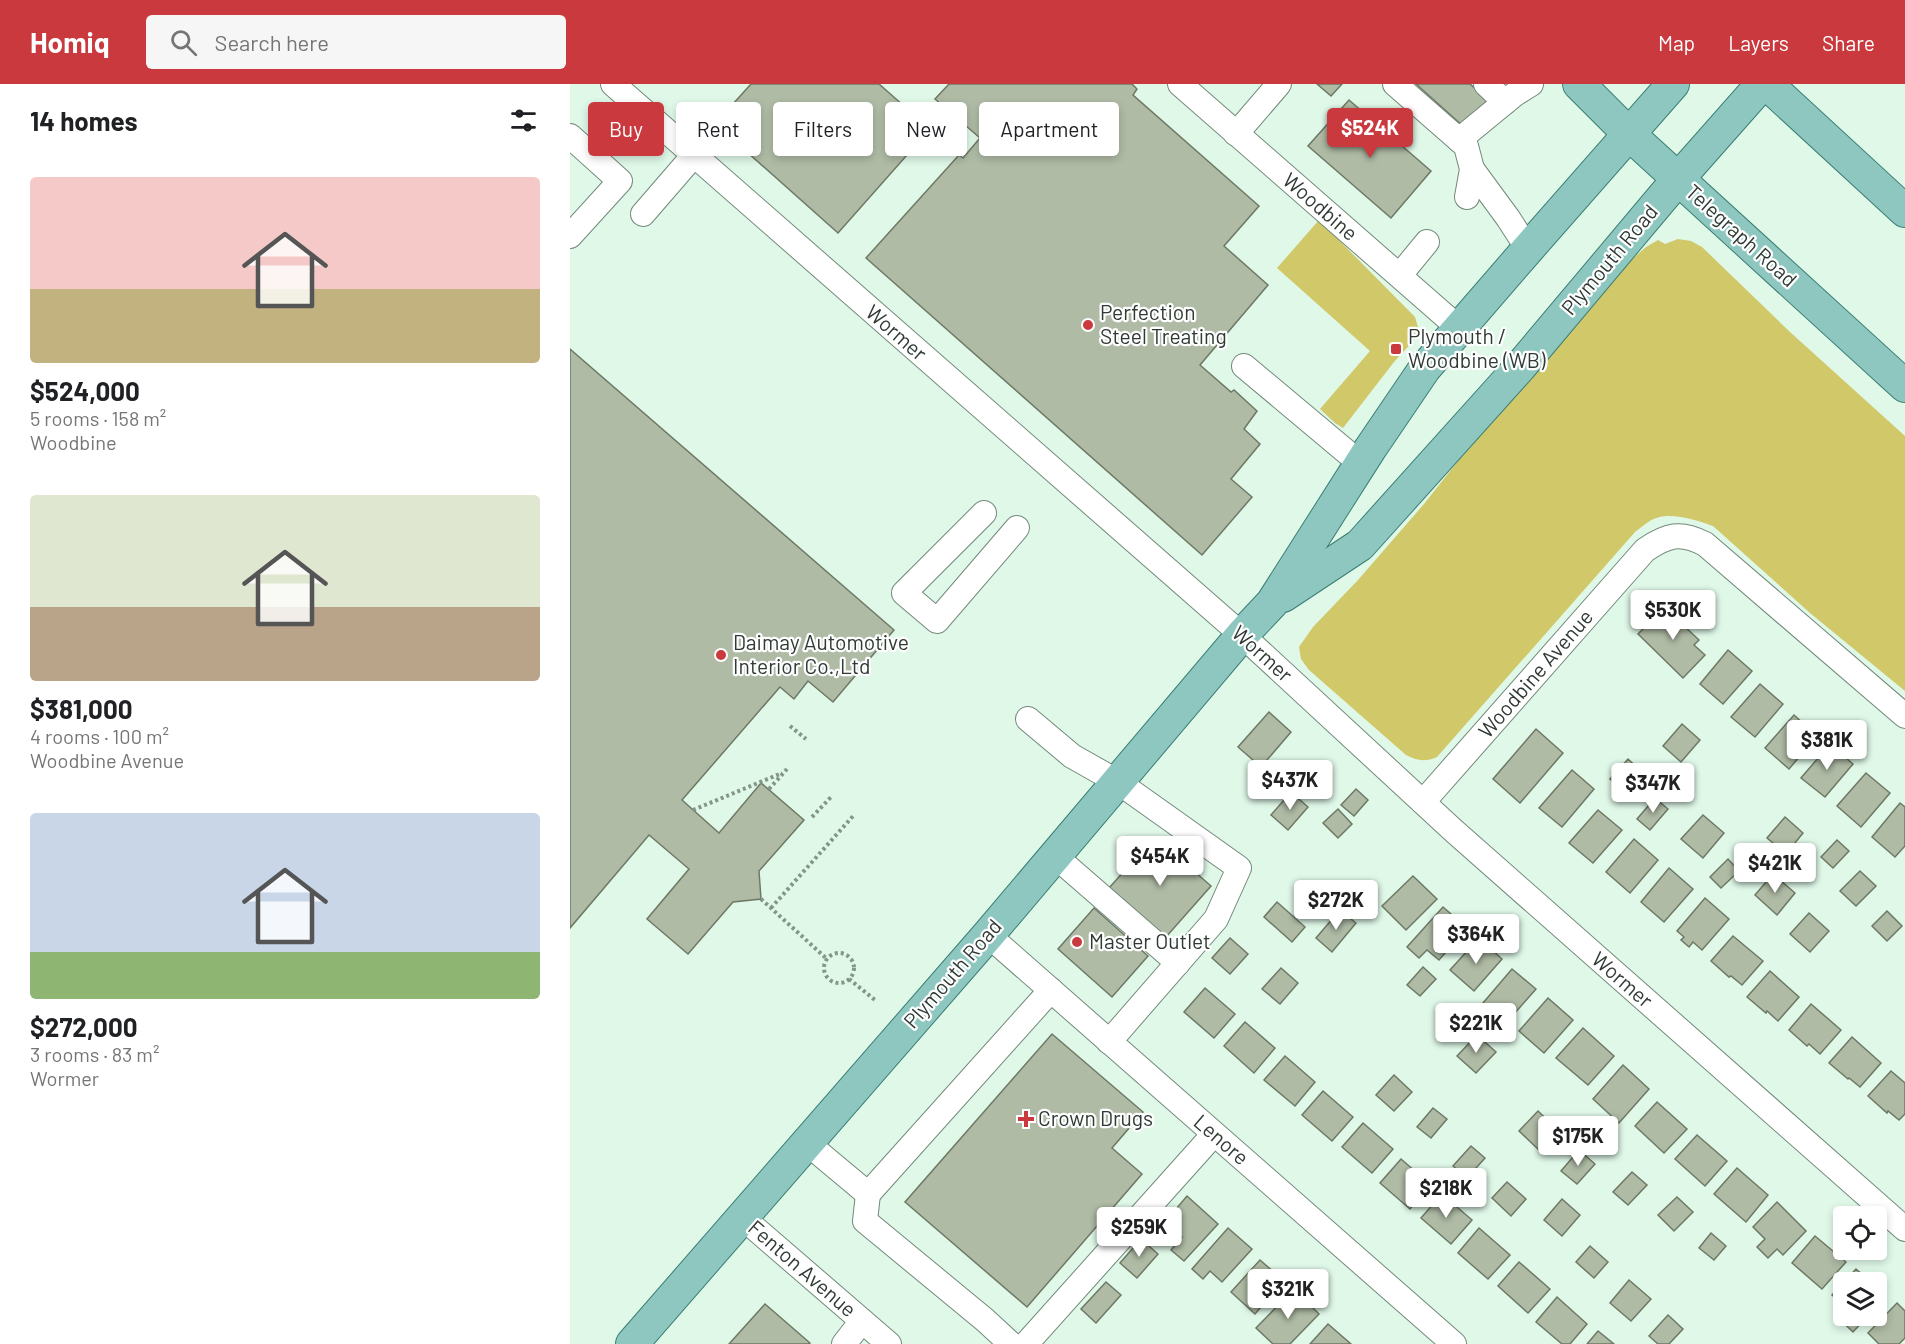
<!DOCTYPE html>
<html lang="en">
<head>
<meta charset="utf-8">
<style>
  body { margin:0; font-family:Barlow,sans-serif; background:#f6f6f6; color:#202124; height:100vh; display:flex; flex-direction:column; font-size:22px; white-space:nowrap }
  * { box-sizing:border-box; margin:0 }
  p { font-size:20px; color:#757577 }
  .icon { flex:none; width:33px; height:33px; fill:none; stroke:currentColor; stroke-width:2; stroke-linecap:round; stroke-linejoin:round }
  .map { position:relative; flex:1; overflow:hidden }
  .side { display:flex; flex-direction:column; background:#fff; width:570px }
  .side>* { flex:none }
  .banner { position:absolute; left:18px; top:18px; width:570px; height:54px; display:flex; gap:12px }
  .buttons { position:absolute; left:1263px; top:1122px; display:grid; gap:12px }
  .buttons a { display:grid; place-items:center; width:54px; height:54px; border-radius:6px; background:#fff; box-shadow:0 3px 9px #0003; font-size:30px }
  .price { position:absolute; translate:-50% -51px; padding:0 14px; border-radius:6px; background:#fff; color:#222; font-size:20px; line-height:39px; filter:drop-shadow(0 2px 3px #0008) }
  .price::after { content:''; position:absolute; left:50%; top:36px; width:18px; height:14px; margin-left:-9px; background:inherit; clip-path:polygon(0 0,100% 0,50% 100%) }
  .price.selected { background:#c9393d; color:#fff }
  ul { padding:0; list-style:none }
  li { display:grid; align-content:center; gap:12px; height:318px; padding:0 30px }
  li span { display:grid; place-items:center; height:186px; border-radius:6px; color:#555 }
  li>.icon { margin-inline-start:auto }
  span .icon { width:108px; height:108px; fill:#fffc; stroke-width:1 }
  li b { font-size:26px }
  h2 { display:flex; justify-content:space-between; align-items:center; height:72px; padding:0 30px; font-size:26px }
  .tag { padding:0 21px; border-radius:6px; background:#fff; box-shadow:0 3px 9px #0003; font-size:21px; line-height:54px }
  .tag.selected { background:#c9393d; color:#fff }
  header { display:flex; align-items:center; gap:36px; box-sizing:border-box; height:84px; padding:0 30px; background:#c9393d; color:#fff }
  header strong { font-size:28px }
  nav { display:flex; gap:33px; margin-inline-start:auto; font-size:21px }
  .search { width:420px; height:54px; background:#f6f6f6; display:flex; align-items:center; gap:15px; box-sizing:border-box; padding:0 21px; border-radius:6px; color:#757577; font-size:22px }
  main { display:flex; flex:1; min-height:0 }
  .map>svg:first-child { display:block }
</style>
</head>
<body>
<header>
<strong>Homiq</strong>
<div class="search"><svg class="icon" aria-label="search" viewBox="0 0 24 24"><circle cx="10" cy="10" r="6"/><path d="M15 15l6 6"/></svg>Search here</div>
<nav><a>Map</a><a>Layers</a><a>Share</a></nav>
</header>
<main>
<section class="side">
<h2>14 homes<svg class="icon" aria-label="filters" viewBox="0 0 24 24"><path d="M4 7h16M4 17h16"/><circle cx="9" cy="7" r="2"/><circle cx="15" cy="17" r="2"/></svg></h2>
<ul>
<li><span style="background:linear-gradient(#f6c9c9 60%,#c2b280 0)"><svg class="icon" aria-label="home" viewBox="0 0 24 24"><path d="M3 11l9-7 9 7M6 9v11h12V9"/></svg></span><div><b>$524,000</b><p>5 rooms · 158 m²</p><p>Woodbine</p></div></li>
<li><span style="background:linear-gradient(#dfe7d0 60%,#b9a48a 0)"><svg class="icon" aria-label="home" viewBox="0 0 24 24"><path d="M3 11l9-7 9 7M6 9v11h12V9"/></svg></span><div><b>$381,000</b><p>4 rooms · 100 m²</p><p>Woodbine Avenue</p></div></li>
<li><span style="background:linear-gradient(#c9d6e8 75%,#8fb573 0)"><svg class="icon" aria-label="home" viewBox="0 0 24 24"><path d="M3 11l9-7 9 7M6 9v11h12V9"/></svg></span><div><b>$272,000</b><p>3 rooms · 83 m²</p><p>Wormer</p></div></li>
</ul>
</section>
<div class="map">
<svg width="1335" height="1260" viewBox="0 0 1335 1260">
  <rect width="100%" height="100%" fill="#dff8e8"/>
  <g fill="#d1c869">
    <polygon points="749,136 845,233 848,243 846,254 824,278 773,344 765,339 750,325 800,267 707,184"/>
    <path d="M 1108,155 L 1121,157 L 1132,163 L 1220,248 L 1335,352 L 1335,607 L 1240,529 L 1143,442 C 1130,437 1104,429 1090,433 C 1080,435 1073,442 1065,448 L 867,673 C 855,678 848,677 836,671 L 739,586 L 731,575 L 729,563 L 743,543 L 788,496 L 854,420 L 899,363 L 945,313 L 1061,176 L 1076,163 L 1088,156 L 1095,160 Z"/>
  </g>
  <g fill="#afbba5" stroke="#6e7965" stroke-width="1.5">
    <polygon points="181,0 309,0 360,45 268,149 159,52 177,32 163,20"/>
    <polygon points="379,0 562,0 567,5 563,11 689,122 654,162 698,201 630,281 661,308 664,306 687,327 674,345 690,360 661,395 682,413 632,471 296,174 389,71 393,74 410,54 365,15"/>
    <polygon points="747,0 772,0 761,12"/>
    <polygon points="846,0 900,0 918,16 894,43"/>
    <polygon points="779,16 861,87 821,134 738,62"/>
    <polygon points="0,265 324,546 263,618 238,597 224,615 210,603 112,716 149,749 191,699 234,736 189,787 191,815 163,818 118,870 77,835 119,785 79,751 0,844"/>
    <polygon points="1097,521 1113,536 1111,539 1129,556 1124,561 1135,571 1113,594 1068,550"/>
    <polygon points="1158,566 1182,587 1153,620 1130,600"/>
    <polygon points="1190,600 1213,620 1185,653 1161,633"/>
    <polygon points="699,628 721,648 691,683 668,663"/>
    <polygon points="1224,631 1247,652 1219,685 1195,664"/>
    <polygon points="1112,640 1130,656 1111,678 1093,662"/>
    <polygon points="966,645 993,669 950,719 923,695"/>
    <polygon points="1260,660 1283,680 1255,713 1231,694"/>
    <polygon points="1058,675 1073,689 1055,709 1040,695"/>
    <polygon points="1002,686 1024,705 992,743 969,724"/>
    <polygon points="1296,689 1320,709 1291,743 1267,722"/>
    <polygon points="786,705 798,716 784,732 771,721"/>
    <polygon points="721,708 738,723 718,746 701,731"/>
    <polygon points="1085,714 1098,725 1080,746 1067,735"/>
    <polygon points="1330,719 1335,723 1335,762 1325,773 1302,753"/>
    <polygon points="768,725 782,740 768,754 753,739"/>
    <polygon points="1028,726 1052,746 1023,779 999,759"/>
    <polygon points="1133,731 1154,749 1133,774 1111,755"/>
    <polygon points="1215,733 1233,749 1216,770 1197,754"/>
    <polygon points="585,753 641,802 596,853 539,804"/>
    <polygon points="1064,755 1088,776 1060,809 1036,788"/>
    <polygon points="1267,756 1279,767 1263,784 1251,773"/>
    <polygon points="1158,775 1169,787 1151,804 1140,793"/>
    <polygon points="1099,784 1123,805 1094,838 1071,818"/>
    <polygon points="1290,787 1306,802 1286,822 1270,807"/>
    <polygon points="1203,790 1225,809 1207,831 1185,811"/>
    <polygon points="843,792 867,815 836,846 812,822"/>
    <polygon points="1135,814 1159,835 1132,866 1123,858 1119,863 1111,856 1114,853 1107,847"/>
    <polygon points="707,818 735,843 722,858 694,833"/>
    <polygon points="873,823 897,844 869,876 857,866 849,874 837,863"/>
    <polygon points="524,824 578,872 542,913 488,865"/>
    <polygon points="770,826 786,839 762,868 746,854"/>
    <polygon points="1317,827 1332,842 1317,857 1302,842"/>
    <polygon points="1239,829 1259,847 1240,868 1220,850"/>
    <polygon points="1163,852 1193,877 1172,901 1161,892 1159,893 1141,877"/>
    <polygon points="660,854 678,870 660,890 642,874"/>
    <polygon points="909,854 932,875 904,907 880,886"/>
    <polygon points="853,883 866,895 850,912 837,901"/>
    <polygon points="711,884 728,899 710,920 692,905"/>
    <polygon points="942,885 966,905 936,939 913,919"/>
    <polygon points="1200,887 1229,913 1208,937 1197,927 1196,929 1177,913"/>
    <polygon points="635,904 665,930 644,954 614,928"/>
    <polygon points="978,914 1003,936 974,969 949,947"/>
    <polygon points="1241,920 1271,946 1250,970 1239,960 1237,962 1219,946"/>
    <polygon points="675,938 705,964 684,989 654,962"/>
    <polygon points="1013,944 1044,972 1018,1001 986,974"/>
    <polygon points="482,950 573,1028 542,1064 572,1090 457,1223 335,1118"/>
    <polygon points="907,951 926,968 906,989 887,972"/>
    <polygon points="1282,953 1311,979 1290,1003 1279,994 1278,995 1259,979"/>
    <polygon points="715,972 745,998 725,1022 694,996"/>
    <polygon points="1053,981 1079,1005 1049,1039 1023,1015"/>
    <polygon points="1321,987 1335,999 1335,1030 1329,1036 1318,1027 1317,1029 1298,1012"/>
    <polygon points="824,991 842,1008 824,1027 806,1011"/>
    <polygon points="753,1007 783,1033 762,1057 732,1031"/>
    <polygon points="1087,1018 1117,1045 1094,1069 1065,1042"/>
    <polygon points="863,1024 877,1035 861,1054 847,1043"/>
    <polygon points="968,1027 988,1046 969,1066 949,1047"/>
    <polygon points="793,1039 823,1065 802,1089 772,1063"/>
    <polygon points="1127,1051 1157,1077 1135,1102 1105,1075"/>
    <polygon points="901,1062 915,1074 897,1094 883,1082"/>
    <polygon points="1009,1066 1025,1080 1007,1100 991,1087"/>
    <polygon points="831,1075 861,1101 840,1125 810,1099"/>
    <polygon points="1167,1084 1198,1111 1176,1138 1144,1110"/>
    <polygon points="1062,1088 1077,1101 1058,1121 1043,1108"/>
    <polygon points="937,1098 956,1115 941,1132 922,1114"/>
    <polygon points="872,1110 902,1136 881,1160 851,1134"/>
    <polygon points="617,1112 648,1140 614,1177 601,1166 612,1153 595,1138"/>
    <polygon points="1107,1113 1123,1128 1104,1147 1088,1131"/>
    <polygon points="992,1115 1010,1131 992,1152 974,1136"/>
    <polygon points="1207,1118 1236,1147 1213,1171 1207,1165 1198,1174 1187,1163 1195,1155 1183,1143"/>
    <polygon points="658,1144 682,1165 652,1198 640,1187 633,1195 622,1185"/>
    <polygon points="909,1144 940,1171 918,1195 888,1169"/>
    <polygon points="1141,1149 1156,1162 1144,1176 1129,1164"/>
    <polygon points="1245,1152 1276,1178 1252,1205 1222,1179"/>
    <polygon points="571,1155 588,1170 567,1194 550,1179"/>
    <polygon points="1020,1162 1038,1178 1024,1194 1006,1178"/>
    <polygon points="690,1176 714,1197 685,1230 661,1208"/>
    <polygon points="949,1178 980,1205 958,1229 928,1202"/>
    <polygon points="1286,1185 1301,1198 1274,1198"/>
    <polygon points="1059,1196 1081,1215 1061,1237 1040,1219"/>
    <polygon points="536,1198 551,1211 526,1239 511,1225"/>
    <polygon points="1274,1199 1274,1232 1298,1232 1283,1248 1264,1230 1273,1221 1262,1211"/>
    <polygon points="724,1205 749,1230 720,1260 703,1260 686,1244"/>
    <polygon points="987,1213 1017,1240 1000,1260 992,1260 966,1238"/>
    <polygon points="1327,1219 1335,1227 1335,1254 1329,1260 1309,1260 1298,1249"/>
    <polygon points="195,1220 240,1259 238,1260 159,1260"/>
    <polygon points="1098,1231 1113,1245 1099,1260 1088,1260 1079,1252"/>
    <polygon points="758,1240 781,1260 740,1260"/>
    <polygon points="1028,1247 1044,1260 1017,1260"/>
  </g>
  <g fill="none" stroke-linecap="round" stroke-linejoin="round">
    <g stroke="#73897b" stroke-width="26">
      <g id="minor">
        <polyline points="43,0 672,551 884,747 1335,1145"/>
        <polyline points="610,0 890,245"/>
        <polyline points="825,0 896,62 902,85 897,113"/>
        <polyline points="916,0 935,18"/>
        <polyline points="666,50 709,0"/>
        <polyline points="0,52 50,97 0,152"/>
        <polyline points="889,56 945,10 961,0"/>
        <polyline points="902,85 938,134 958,165"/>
        <polyline points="73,130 124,71"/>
        <polyline points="830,191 857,158"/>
        <polyline points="674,282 791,380"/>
        <polyline points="414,429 334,509 367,537 447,444"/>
        <polyline points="458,635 502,672 548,698 669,784 646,835 539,958"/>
        <path d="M 853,718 L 1075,466 C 1097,451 1110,447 1135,460 L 1335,632"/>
        <polyline points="485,772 608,879"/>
        <polyline points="418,851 884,1260"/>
        <polyline points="237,1059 298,1110 481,906"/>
        <polyline points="298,1110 295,1137 415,1236 441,1260"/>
        <polyline points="173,1134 319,1260"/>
        <polyline points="274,1260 292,1237"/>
        <polyline points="456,1260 644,1050"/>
      </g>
    </g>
    <g stroke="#3b7e74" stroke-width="34">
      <g id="major">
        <polyline points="1009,0 1059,50 1335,302"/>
        <polyline points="1197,0 1335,127"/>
        <polyline points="713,512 790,461 950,283 1108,95 1192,0"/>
        <polyline points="62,1260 418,851 672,551 702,519 800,365 855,284 958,165 1103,0"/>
      </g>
    </g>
    <g stroke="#84958a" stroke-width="4" stroke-dasharray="3 3" stroke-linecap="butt">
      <polyline points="220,642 236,655"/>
      <polyline points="199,705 217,685"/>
      <polyline points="123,726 212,689"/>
      <polyline points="242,733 262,712"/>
      <polyline points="191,815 257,875"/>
      <polyline points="201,824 284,731"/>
      <circle cx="269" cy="884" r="15"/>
      <polyline points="279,895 305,916"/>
    </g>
    <use href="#minor" stroke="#fff" stroke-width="24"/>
    <use href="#major" stroke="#8dc7c0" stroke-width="32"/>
  </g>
  <g fill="#c9393d" stroke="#fefefe" stroke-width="2">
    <circle cx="518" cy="241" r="6"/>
    <rect x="820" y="259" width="12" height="12" rx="3"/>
    <circle cx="151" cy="571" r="6"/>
    <circle cx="507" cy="858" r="6"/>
    <path d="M453 1026h6v6h6v6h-6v6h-6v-6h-6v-6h6z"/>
  </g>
  <g text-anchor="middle" stroke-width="4.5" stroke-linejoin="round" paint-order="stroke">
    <g font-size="21" fill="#303a34" stroke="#fefefe">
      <text transform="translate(750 123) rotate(41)" y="7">Woodbine</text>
      <text transform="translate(1171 152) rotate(42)" y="7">Telegraph Road</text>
      <text transform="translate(1040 176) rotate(-50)" y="7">Plymouth Road</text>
      <text transform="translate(326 249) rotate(41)" y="7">Wormer</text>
      <text transform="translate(692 570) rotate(42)" y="7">Wormer</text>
      <text transform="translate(966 590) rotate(-49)" y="7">Woodbine Avenue</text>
      <text transform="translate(383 890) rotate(-49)" y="7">Plymouth Road</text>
      <text transform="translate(1052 896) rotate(41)" y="7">Wormer</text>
      <text transform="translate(651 1056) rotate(41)" y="7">Lenore</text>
      <text transform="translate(232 1185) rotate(41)" y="7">Fenton Avenue</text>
    </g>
    <g font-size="21" fill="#303a34" stroke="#fefefe" text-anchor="start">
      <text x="530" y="236">Perfection<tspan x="530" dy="24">Steel Treating</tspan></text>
      <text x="838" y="260">Plymouth /<tspan x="838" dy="24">Woodbine (WB)</tspan></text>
      <text x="163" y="566">Daimay Automotive<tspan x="163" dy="24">Interior Co.,Ltd</tspan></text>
      <text x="519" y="865">Master Outlet</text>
      <text x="468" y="1042">Crown Drugs</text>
    </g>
  </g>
</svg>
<div class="buttons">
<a><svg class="icon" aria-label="locate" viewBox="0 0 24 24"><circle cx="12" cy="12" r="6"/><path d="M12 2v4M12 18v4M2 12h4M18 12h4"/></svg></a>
<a><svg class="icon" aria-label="layers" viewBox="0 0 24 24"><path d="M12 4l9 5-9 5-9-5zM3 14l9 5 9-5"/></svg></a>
</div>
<b class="price selected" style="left:800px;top:75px">$524K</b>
<b class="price" style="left:1103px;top:557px">$530K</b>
<b class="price" style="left:1257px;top:687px">$381K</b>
<b class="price" style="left:720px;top:727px">$437K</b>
<b class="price" style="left:1083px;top:730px">$347K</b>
<b class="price" style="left:590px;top:803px">$454K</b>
<b class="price" style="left:1205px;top:810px">$421K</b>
<b class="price" style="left:766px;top:847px">$272K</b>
<b class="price" style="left:906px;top:881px">$364K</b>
<b class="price" style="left:906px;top:970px">$221K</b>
<b class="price" style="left:1008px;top:1083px">$175K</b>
<b class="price" style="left:876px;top:1135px">$218K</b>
<b class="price" style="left:569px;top:1174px">$259K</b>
<b class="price" style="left:718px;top:1236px">$321K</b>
<div class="banner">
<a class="tag selected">Buy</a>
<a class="tag">Rent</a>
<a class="tag">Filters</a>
<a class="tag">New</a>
<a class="tag">Apartment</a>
</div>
</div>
</main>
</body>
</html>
